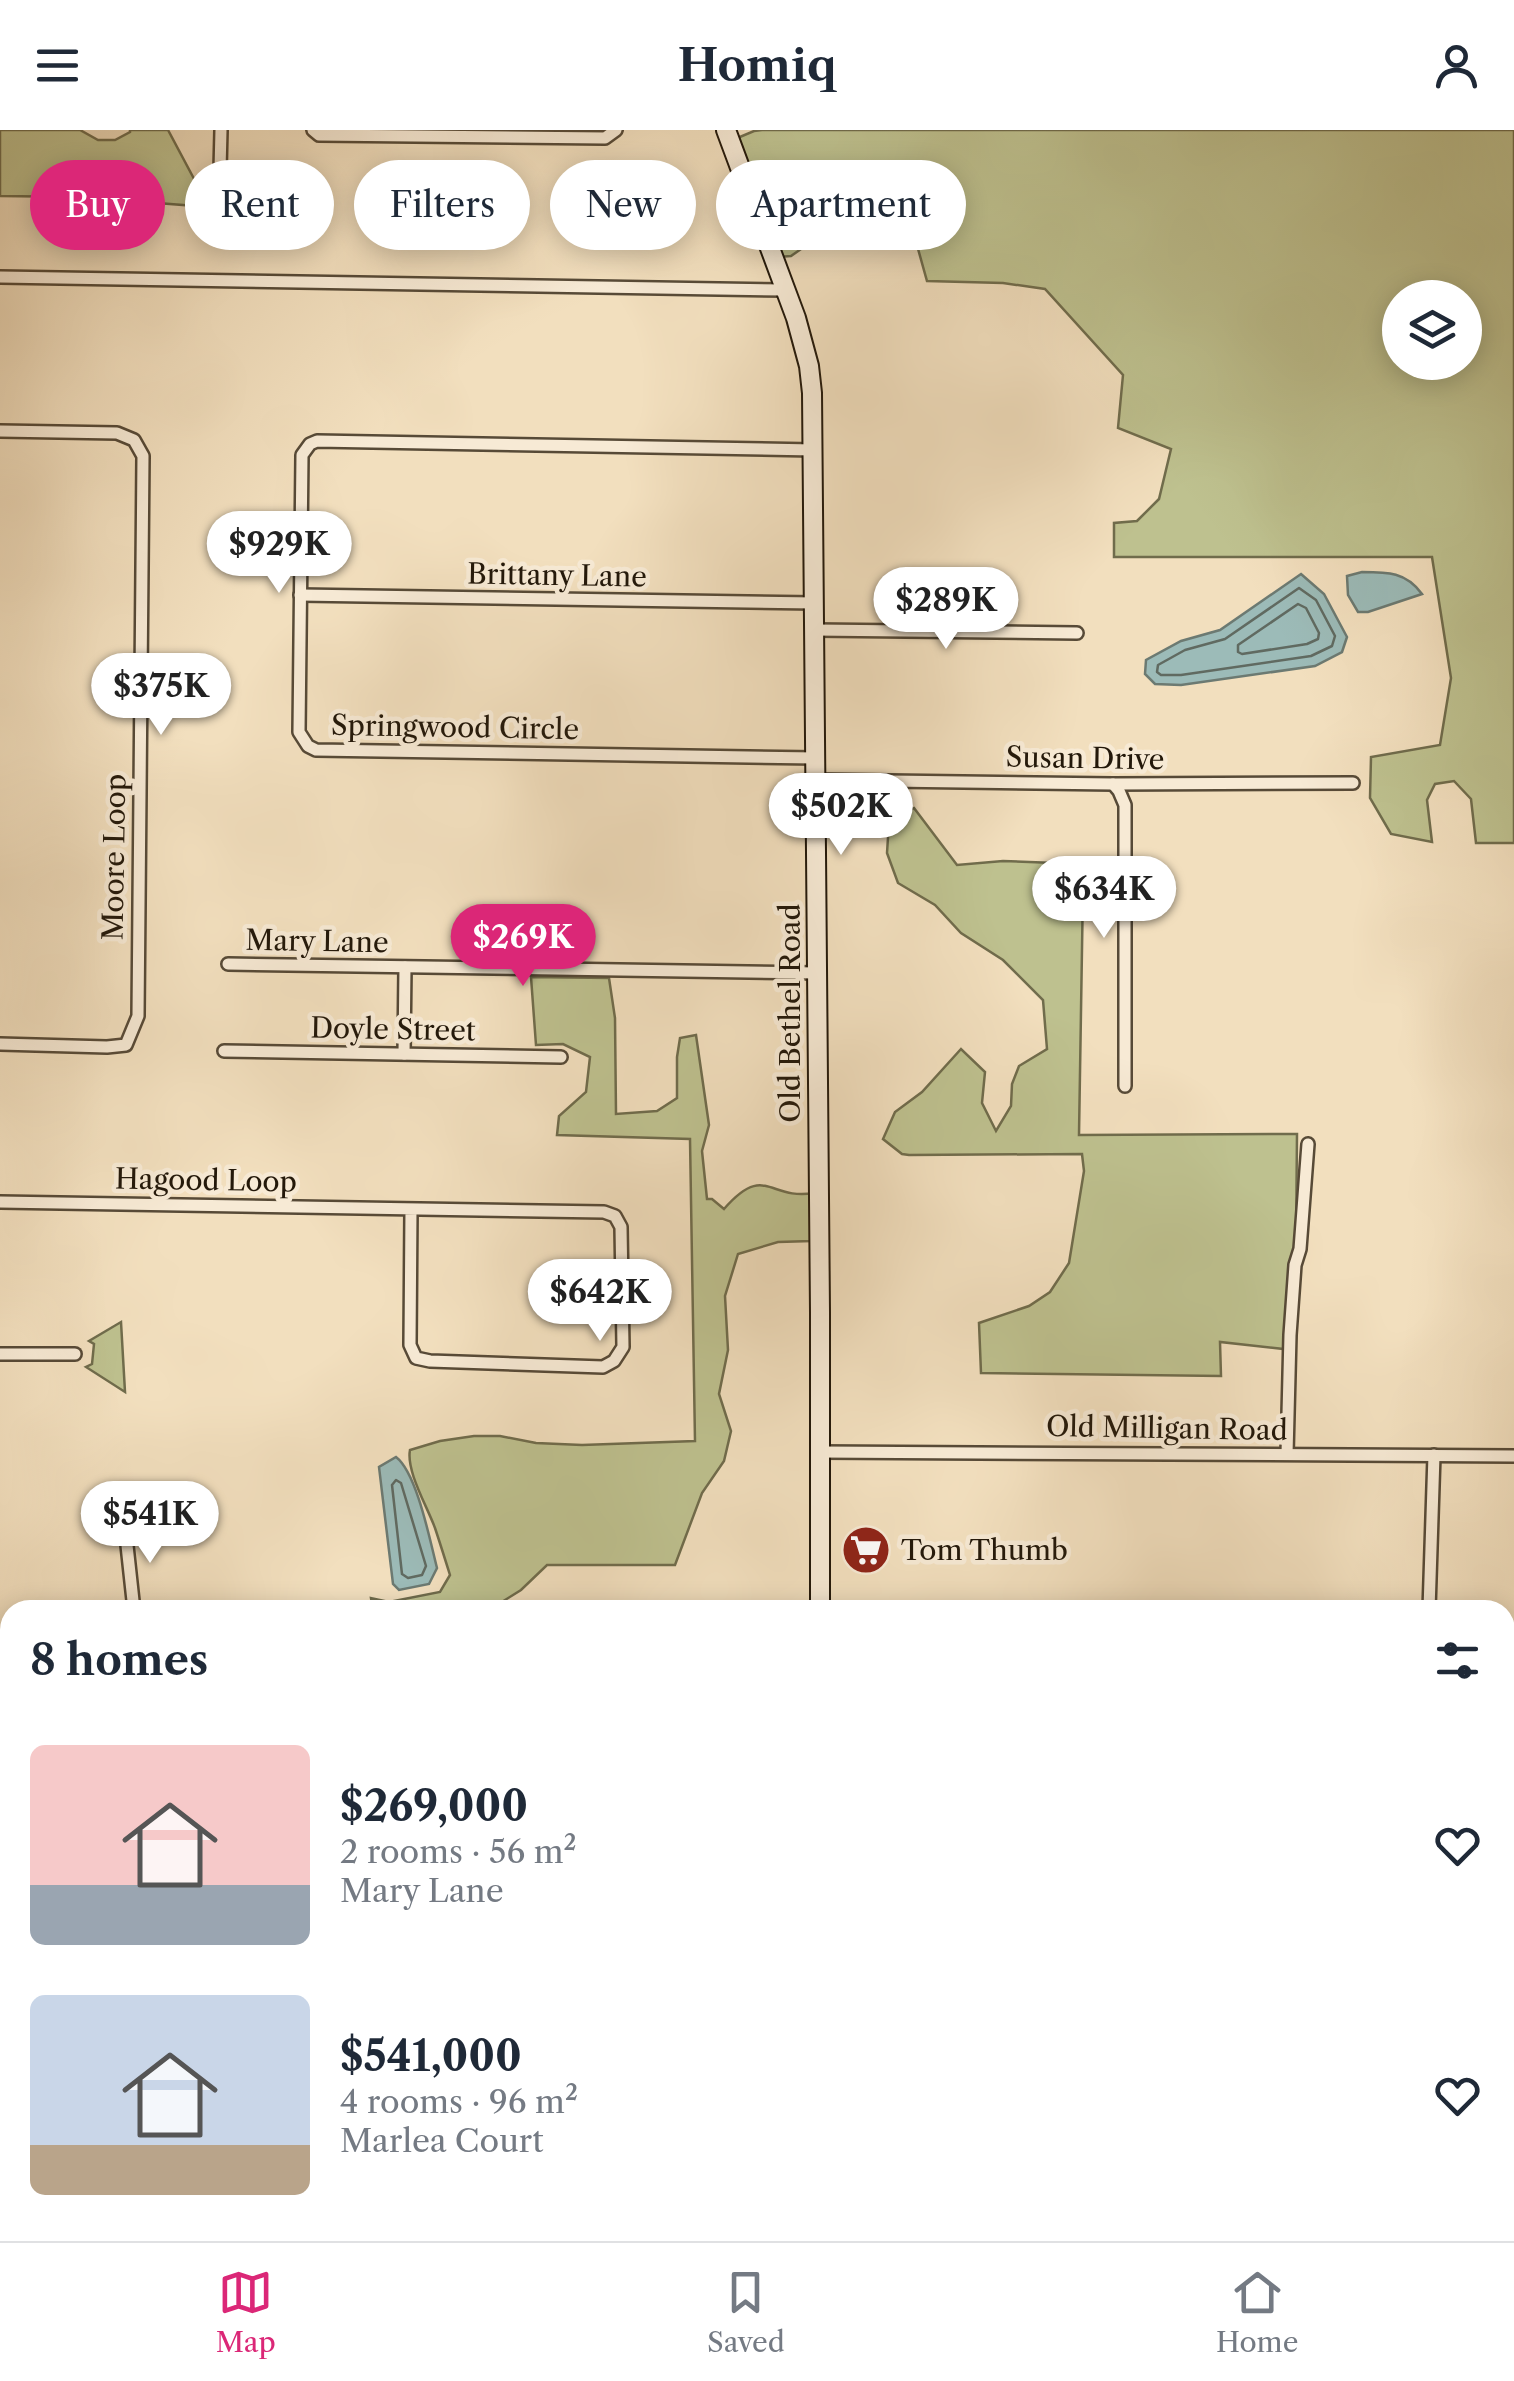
<!DOCTYPE html>
<html lang="en">
<head>
<meta charset="utf-8">
<style>
  body { margin:0; font-family:"Libre Caslon Text",serif; background:#f2f2f3; color:#1f2937; height:100vh; display:flex; flex-direction:column; font-size:38px; white-space:nowrap }
  * { box-sizing:border-box; margin:0 }
  p { font-size:32px; color:#747a83 }
  .icon { flex:none; width:55px; height:55px; fill:none; stroke:currentColor; stroke-width:2; stroke-linecap:round; stroke-linejoin:round }
  .map { position:relative; flex:1; overflow:hidden }
  .details { position:absolute; left:0px; top:1470px; width:1515px; height:642px; display:flex; flex-direction:column; background:#fff; border-radius:30px 30px 0 0; box-shadow:0 5px 25px #0003 }
  .details>* { flex:none }
  .guide { position:absolute; left:30px; top:30px; width:1000px; height:90px; display:flex; gap:20px }
  .buttons { position:absolute; left:1382px; top:150px; display:grid; gap:20px }
  .buttons a { display:grid; place-items:center; width:100px; height:100px; border-radius:50%; background:#fff; box-shadow:0 5px 25px #0003; font-size:50px }
  .price { position:absolute; translate:-50% -85px; padding:0 22px; border-radius:35px; background:#fff; color:#222; font-size:32px; line-height:65px; filter:drop-shadow(0 2px 5px #0008) }
  .price::after { content:''; position:absolute; left:50%; top:60px; width:30px; height:22px; margin-left:-15px; background:inherit; clip-path:polygon(0 0,100% 0,50% 100%) }
  .price.on { background:#db2777; color:#fff }
  ul { padding:0; list-style:none }
  li { display:flex; align-items:center; gap:30px; height:250px; padding:0 30px }
  li span { display:grid; place-items:center; flex:none; width:280px; height:200px; border-radius:15px; color:#555 }
  li>.icon { margin-inline-start:auto }
  span .icon { width:120px; height:120px; fill:#fffc; stroke-width:1 }
  li b { font-size:42px }
  h2 { display:flex; justify-content:space-between; align-items:center; height:120px; padding:0 30px; font-size:42px }
  .tag { padding:0 35px; border-radius:45px; background:#fff; box-shadow:0 5px 25px #0003; font-size:35px; line-height:90px }
  .tag.on { background:#db2777; color:#fff }
  header { display:flex; justify-content:space-between; align-items:center; height:130px; padding:0 30px; background:#fff; font-size:45px; font-weight:700 }
  .dock { display:flex; justify-content:space-around; align-items:center; height:140px; border-top:2px solid #e0e1e3; background:#fff; font-size:28px; color:#747a83 }
  .dock a { display:grid; justify-items:center; gap:5px }
  .dock .on { color:#db2777 }
  .map>svg:first-child { display:block }
</style>
</head>
<body>
<header><svg class="icon" aria-label="menu" viewBox="0 0 24 24"><path d="M4 6h16M4 12h16M4 18h16"/></svg>Homiq<svg class="icon" aria-label="person" viewBox="0 0 24 24"><circle cx="12" cy="8" r="4"/><path d="M4 21q1-7 8-7t8 7"/></svg></header>
<div class="map">
<svg width="1514" height="2111" viewBox="0 0 1514 2111">
  <rect width="100%" height="100%" fill="#f2dfbe"/>
  <filter id="stains"><feTurbulence type="fractalNoise" baseFrequency=".002" numOctaves="4"/><feColorMatrix values="0 0 0 0 .2 0 0 0 0 .09 0 0 0 0 .02 0 0 0 .5 -.17"/></filter>
  <radialGradient id="worn" r=".72"><stop offset=".6" stop-color="#630" stop-opacity="0"/><stop offset="1" stop-color="#630" stop-opacity=".3"/></radialGradient>
  <g fill="#bec18f" stroke="#706c4c" stroke-width="2.5" fill-rule="evenodd">
    <polygon points="0,0 80,0 98,10 115,10 130,2 130,0 168,0 209,77 80,67 0,66"/>
    <path d="M 762,0 L 1514,0 L 1514,713 L 1476,713 L 1471,669 L 1454,651 L 1435,654 L 1427,670 L 1432,712 L 1391,704 L 1370,668 L 1371,627 L 1440,615 L 1451,548 L 1432,427 L 1114,427 L 1114,393 L 1137,391 L 1159,369 L 1171,319 L 1118,298 L 1123,245 L 1045,159 L 1003,153 L 927,151 L 908,83 L 870,71 L 791,126 L 778,127 L 735,9 L 754,1 ZM 1400,168 L 1465,168 L 1465,232 L 1400,232 Z"/>
    <polygon points="914,678 957,735 1003,731 1055,733 1083,757 1079,1005 1297,1004 1296,1113 1284,1219 1220,1212 1221,1246 981,1243 979,1193 1029,1176 1050,1162 1069,1133 1084,1041 1082,1024 909,1025 902,1024 883,1009 895,982 922,962 961,919 985,942 982,973 996,1001 1011,976 1012,954 1019,936 1047,919 1043,870 1003,830 961,803 935,775 898,753 887,723 889,692"/>
    <path d="M 531,847 L 609,848 L 615,888 L 616,984 L 657,981 L 677,968 L 677,927 L 680,908 L 696,905 L 709,995 L 702,1021 L 707,1069 L 712,1069 L 724,1079 C 765,1032 769,1071 814,1063 L 811,1111 L 778,1112 L 738,1124 L 725,1166 L 728,1220 L 719,1264 L 731,1301 L 724,1331 L 702,1363 L 675,1435 L 547,1435 L 521,1460 L 489,1480 L 373,1480 L 371,1468 L 389,1472 L 440,1462 L 450,1445 C 445,1429 440,1413 435,1398 C 427,1376 406,1341 410,1320 L 440,1311 L 474,1306 L 500,1306 L 536,1313 L 582,1315 L 695,1311 L 690,1009 L 557,1005 L 559,986 L 586,962 L 590,927 L 563,914 L 536,915 Z"/>
    <polygon points="121,1192 125,1262 86,1237 92,1234 94,1214 89,1211"/>
    <polygon points="10,1809 10,2102 730,2103 729,2111 0,2111 0,1817"/>
  </g>
  <g fill="#9cbbb8" stroke="#6c7a72" stroke-width="2.5">
    <path d="M 1362,442 C 1388,442 1406,442 1422,464 L 1368,482 L 1358,482 L 1348,465 L 1347,446 Z"/>
    <polygon points="1301,444 1324,464 1347,507 1342,522 1315,536 1181,555 1155,554 1145,544 1146,530 1181,511 1220,500"/>
    <path d="M 396,1327 C 417,1343 430,1411 437,1438 L 429,1454 L 399,1460 L 393,1454 L 379,1337 Z"/>
  </g>
  <g fill="none" stroke-linecap="round" stroke-linejoin="round">
    <g stroke="#606a61" stroke-width="2.5">
      <polygon points="1299,458 1316,470 1335,506 1332,516 1311,526 1181,545 1161,545 1157,542 1158,535 1185,520 1225,509"/>
      <polygon points="1298,474 1306,478 1319,503 1318,509 1307,514 1242,524 1238,522 1238,515"/>
      <polygon points="396,1350 401,1353 426,1436 422,1445 408,1448 402,1444 392,1355"/>
    </g>
    <g stroke="#574a37" stroke-width="16">
      <g id="street">
        <polyline points="313,0 319,5 605,8 616,0"/>
        <polyline points="220,40 221,0"/>
        <polyline points="0,147 784,160"/>
        <polyline points="0,301 117,303 134,310 143,326 138,886 126,915 107,917 0,914"/>
        <polyline points="814,320 317,311 310,314 302,325 299,602 308,616 316,620 816,628"/>
        <polyline points="300,465 815,473"/>
        <polyline points="815,500 1077,503"/>
        <polyline points="816,650 1113,654 1353,653"/>
        <polyline points="1113,654 1119,661 1125,675 1125,956"/>
        <polyline points="228,834 818,843"/>
        <polyline points="224,921 561,927"/>
        <polyline points="404,924 405,837"/>
        <polyline points="0,1072 604,1082 615,1086 621,1097 623,1217 614,1231 603,1237 430,1231 416,1228 410,1215 411,1079"/>
        <polyline points="0,1224 75,1224"/>
        <polyline points="820,1322 1514,1326"/>
        <polyline points="1287,1324 1290,1205 1295,1135 1300,1119 1308,1014"/>
        <polyline points="125,1397 134,1480"/>
        <polyline points="1429,1480 1434,1325"/>
        <polyline points="0,1538 10,1540"/>
        <polyline points="1505,1948 1514,1948"/>
        <polyline points="1429,2102 1429,2111"/>
      </g>
    </g>
    <g stroke="#23180a" stroke-width="22">
      <g id="secondary">
        <polyline points="726,0 796,188 809,236 812,263 820,1182 820,1480"/>
        <polyline points="768,2111 769,2102"/>
        <polyline points="792,2111 793,2102"/>
      </g>
    </g>
    <g stroke="#23180a" stroke-width="22">
      <g id="primary">
        <polyline points="1505,1505 1514,1505"/>
        <polyline points="0,1739 10,1730"/>
        <polyline points="0,1771 10,1762"/>
      </g>
    </g>
    <use href="#street" stroke="#f7ead5" stroke-width="11"/>
    <use href="#secondary" stroke="#f7ead5" stroke-width="18"/>
    <use href="#primary" stroke="#f2dfbe" stroke-width="18"/>
  </g>
  <defs>
    <g id="supermarket-disc" transform="scale(2.5)"><circle r="9.5" fill="#8f2418" stroke="#f7ead5"/><path d="M-6-5.5h2.5l.6 2H6L4.5 2H-2.5L-4.4-4H-6ZM-1.5 3.2a1.3 1.3 0 1 0 .1 0ZM3 3.2a1.3 1.3 0 1 0 .1 0Z" fill="#fff"/></g>
  </defs>
  <g fill-rule="evenodd">
    <use href="#supermarket-disc" x="866" y="1420"/>
  </g>
  <g text-anchor="middle" stroke-width="9" stroke-linejoin="round" paint-order="stroke">
    <g font-size="28" fill="#23180a" stroke="#f7ead5">
      <text transform="translate(557 445) rotate(1)" y="10">Brittany Lane</text>
      <text transform="translate(455 597) rotate(1)" y="10">Springwood Circle</text>
      <text transform="translate(1085 628) rotate(1)" y="10">Susan Drive</text>
      <text transform="translate(114 727) rotate(-89)" y="10">Moore Loop</text>
      <text transform="translate(317 811) rotate(1)" y="10">Mary Lane</text>
      <text transform="translate(790 883) rotate(-90)" y="10">Old Bethel Road</text>
      <text transform="translate(393 899) rotate(1)" y="10">Doyle Street</text>
      <text transform="translate(206 1050) rotate(1)" y="10">Hagood Loop</text>
      <text transform="translate(1167 1298) rotate(1)" y="10">Old Milligan Road</text>
    </g>
    <g font-size="28" fill="#23180a" stroke="#f7ead5" text-anchor="start">
      <text x="901" y="1430">Tom Thumb</text>
    </g>
  </g>
  <rect width="100%" height="100%" filter="url(#stains)"/>
  <rect width="100%" height="100%" fill="url(#worn)"/>
</svg>
<div class="buttons">
<a><svg class="icon" aria-label="layers" viewBox="0 0 24 24"><path d="M12 4l9 5-9 5-9-5zM3 14l9 5 9-5"/></svg></a>
</div>
<b class="price" style="left:279px;top:466px">$929K</b>
<b class="price" style="left:946px;top:522px">$289K</b>
<b class="price" style="left:161px;top:608px">$375K</b>
<b class="price" style="left:841px;top:728px">$502K</b>
<b class="price" style="left:1104px;top:811px">$634K</b>
<b class="price on" style="left:523px;top:859px">$269K</b>
<b class="price" style="left:600px;top:1214px">$642K</b>
<b class="price" style="left:150px;top:1436px">$541K</b>
<div class="guide">
<a class="tag on">Buy</a>
<a class="tag">Rent</a>
<a class="tag">Filters</a>
<a class="tag">New</a>
<a class="tag">Apartment</a>
</div>
<section class="details">
<h2>8 homes<svg class="icon" aria-label="filters" viewBox="0 0 24 24"><path d="M4 7h16M4 17h16"/><circle cx="9" cy="7" r="2"/><circle cx="15" cy="17" r="2"/></svg></h2>
<ul>
<li><span style="background:linear-gradient(#f6c9c9 70%,#9aa5b1 0)"><svg class="icon" aria-label="home" viewBox="0 0 24 24"><path d="M3 11l9-7 9 7M6 9v11h12V9"/></svg></span><div><b>$269,000</b><p>2 rooms · 56 m²</p><p>Mary Lane</p></div><svg class="icon" aria-label="heart" viewBox="0 0 24 24"><path d="M12 20l-8-8c-3-5 5-10 8-4 3-6 11-1 8 4z"/></svg></li>
<li><span style="background:linear-gradient(#c9d6e8 75%,#b9a48a 0)"><svg class="icon" aria-label="home" viewBox="0 0 24 24"><path d="M3 11l9-7 9 7M6 9v11h12V9"/></svg></span><div><b>$541,000</b><p>4 rooms · 96 m²</p><p>Marlea Court</p></div><svg class="icon" aria-label="heart" viewBox="0 0 24 24"><path d="M12 20l-8-8c-3-5 5-10 8-4 3-6 11-1 8 4z"/></svg></li>
</ul>
</section>
</div>
<nav class="dock">
<a class="on"><svg class="icon" aria-label="map" viewBox="0 0 24 24"><path d="M3 6l6-2 6 2 6-2v14l-6 2-6-2-6 2zM9 4v14M15 6v14"/></svg>Map</a>
<a><svg class="icon" aria-label="saved" viewBox="0 0 24 24"><path d="M7 4h10v16l-5-4-5 4z"/></svg>Saved</a>
<a><svg class="icon" aria-label="home" viewBox="0 0 24 24"><path d="M3 11l9-7 9 7M6 9v11h12V9"/></svg>Home</a>
</nav>
</body>
</html>
